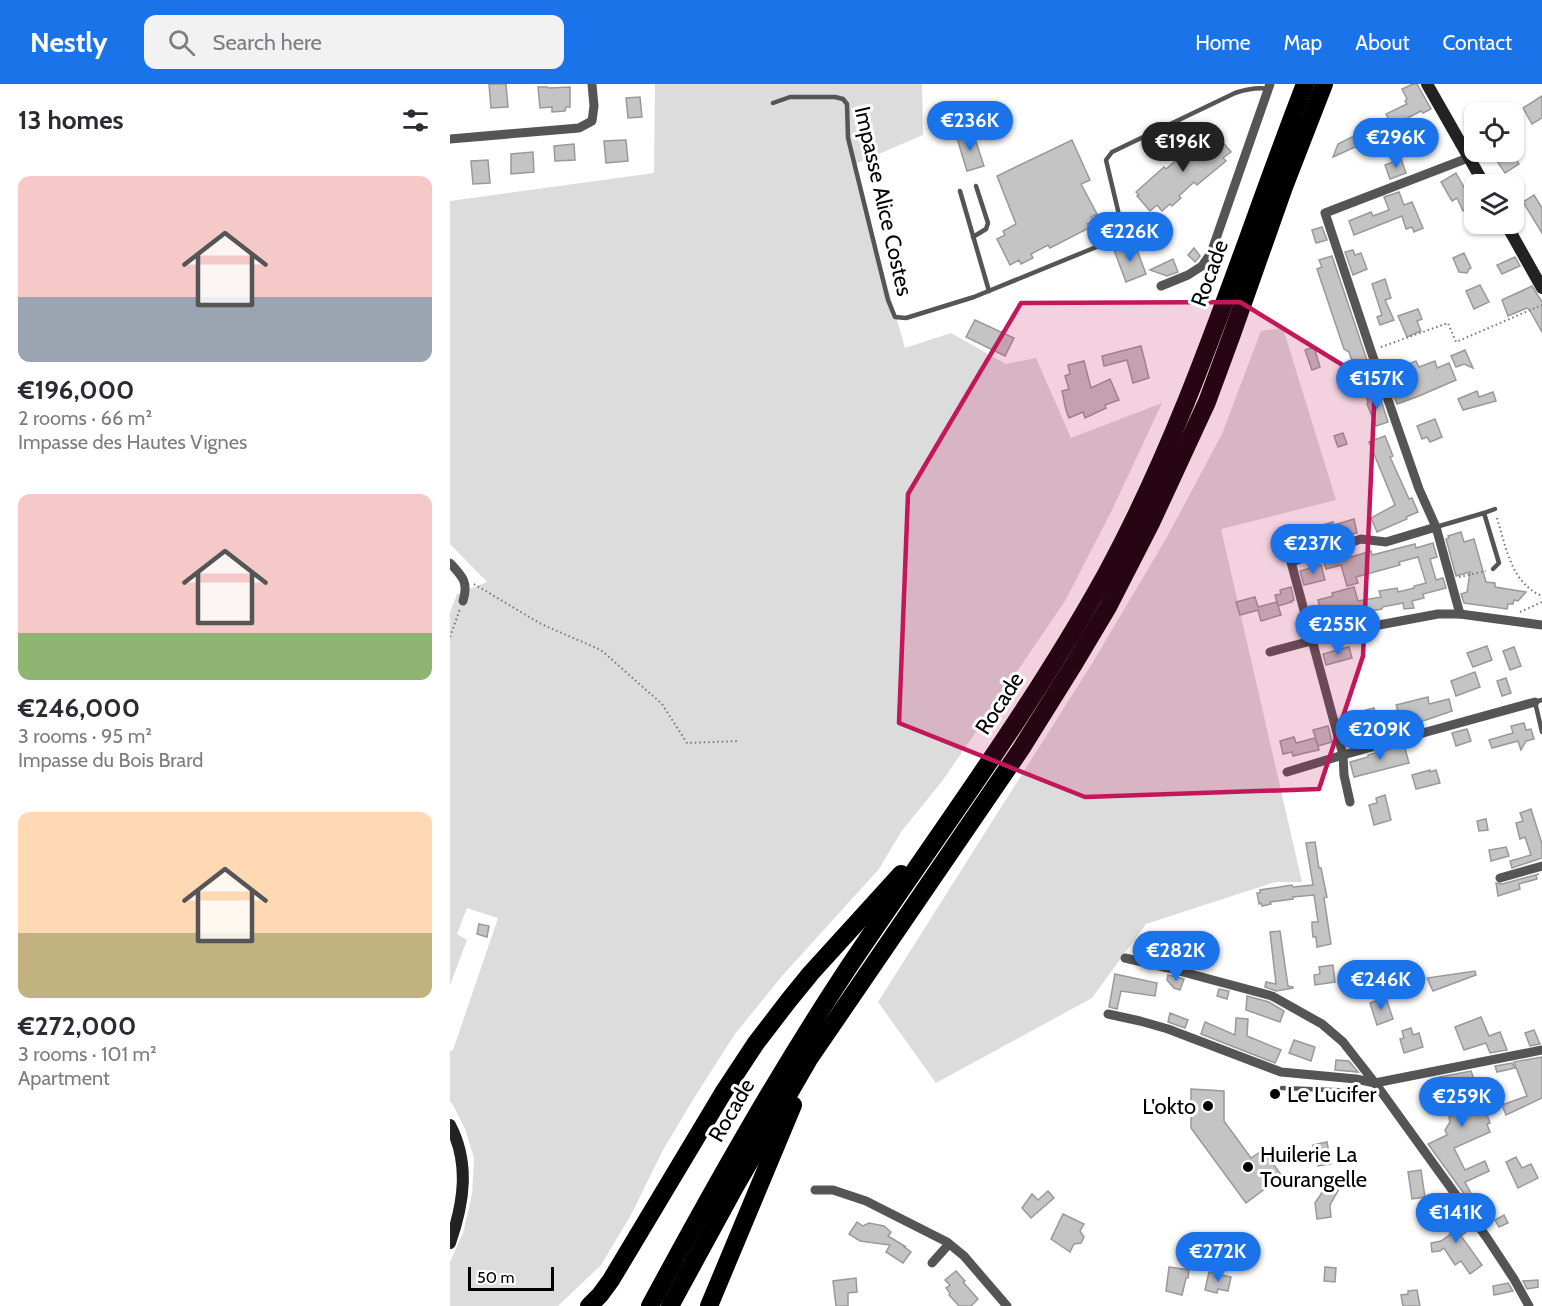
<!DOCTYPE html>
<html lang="en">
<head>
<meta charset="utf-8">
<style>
  body { margin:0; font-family:Cabin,sans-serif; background:#f2f2f3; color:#2b2b33; height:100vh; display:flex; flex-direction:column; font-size:22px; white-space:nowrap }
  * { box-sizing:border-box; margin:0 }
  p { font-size:20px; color:#7c7c81 }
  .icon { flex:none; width:33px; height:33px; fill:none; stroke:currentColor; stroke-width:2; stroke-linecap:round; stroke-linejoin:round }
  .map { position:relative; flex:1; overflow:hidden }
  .side { display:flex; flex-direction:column; background:#fff; width:450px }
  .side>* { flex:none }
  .buttons { position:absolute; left:1014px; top:18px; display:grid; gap:12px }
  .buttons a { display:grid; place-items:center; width:60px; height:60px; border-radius:12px; background:#fff; box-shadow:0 2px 4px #0004; font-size:30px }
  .scale { position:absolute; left:18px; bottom:15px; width:86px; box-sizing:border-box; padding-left:6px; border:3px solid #000; border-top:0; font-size:16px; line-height:21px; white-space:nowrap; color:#000; -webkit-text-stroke:4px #fff; paint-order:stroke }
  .price { position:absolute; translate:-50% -51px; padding:0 14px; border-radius:21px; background:#1a73e8; color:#fff; font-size:20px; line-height:39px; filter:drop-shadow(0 2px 3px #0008) }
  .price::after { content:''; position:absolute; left:50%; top:36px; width:18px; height:14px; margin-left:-9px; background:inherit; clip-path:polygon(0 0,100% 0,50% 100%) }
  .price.selected { background:#222; color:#fff }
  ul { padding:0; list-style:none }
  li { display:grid; align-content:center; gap:12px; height:318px; padding:0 18px }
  li span { display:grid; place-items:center; height:186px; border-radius:12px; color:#555 }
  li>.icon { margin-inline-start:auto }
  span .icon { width:108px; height:108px; fill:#fffc; stroke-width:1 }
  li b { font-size:26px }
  h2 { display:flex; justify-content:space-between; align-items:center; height:72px; padding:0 18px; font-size:26px }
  header { display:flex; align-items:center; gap:36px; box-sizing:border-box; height:84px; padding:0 30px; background:#1a73e8; color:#fff }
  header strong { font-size:28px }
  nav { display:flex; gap:33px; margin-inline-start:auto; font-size:21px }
  .search { width:420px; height:54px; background:#f2f2f3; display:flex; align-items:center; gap:15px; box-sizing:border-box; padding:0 21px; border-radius:12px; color:#7c7c81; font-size:22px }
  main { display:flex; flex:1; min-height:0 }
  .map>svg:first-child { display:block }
</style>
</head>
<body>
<header>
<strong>Nestly</strong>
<div class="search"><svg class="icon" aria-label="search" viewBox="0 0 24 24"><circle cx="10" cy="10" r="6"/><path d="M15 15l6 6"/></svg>Search here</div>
<nav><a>Home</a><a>Map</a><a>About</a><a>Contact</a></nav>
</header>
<main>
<section class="side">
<h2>13 homes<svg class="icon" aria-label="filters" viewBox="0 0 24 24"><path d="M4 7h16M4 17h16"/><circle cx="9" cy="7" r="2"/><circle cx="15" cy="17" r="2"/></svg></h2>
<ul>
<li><span style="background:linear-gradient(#f6c9c9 65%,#9aa5b1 0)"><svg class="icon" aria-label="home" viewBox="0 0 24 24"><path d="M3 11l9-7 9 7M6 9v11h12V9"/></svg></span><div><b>€196,000</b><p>2 rooms · 66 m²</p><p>Impasse des Hautes Vignes</p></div></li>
<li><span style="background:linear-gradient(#f6c9c9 75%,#8fb573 0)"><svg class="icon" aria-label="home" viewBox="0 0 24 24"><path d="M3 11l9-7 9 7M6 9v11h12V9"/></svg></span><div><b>€246,000</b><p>3 rooms · 95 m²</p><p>Impasse du Bois Brard</p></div></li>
<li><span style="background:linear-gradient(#ffd9b3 65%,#c2b280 0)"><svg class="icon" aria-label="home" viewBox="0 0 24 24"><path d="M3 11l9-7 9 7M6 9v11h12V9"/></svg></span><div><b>€272,000</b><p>3 rooms · 101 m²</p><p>Apartment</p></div></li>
</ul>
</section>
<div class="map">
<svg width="1092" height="1222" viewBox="0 0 1092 1222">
  <rect width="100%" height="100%" fill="#fff"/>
  <g fill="#dcdcdc">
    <polygon points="205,0 472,0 473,51 403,81 455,264 501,249 556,280 586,274 621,354 712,319 662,426 615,517 493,696 451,748 429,785 332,892 285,950 244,1014 213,1066 182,1129 151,1181 108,1222 0,1222 0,1178 13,1149 22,1110 24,1074 15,1045 3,1021 0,1017 0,967 3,966 48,834 17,824 7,850 17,856 0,901 0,529 7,510 37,498 0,460 0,117 204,89"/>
    <polygon points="833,244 886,416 771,445 852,798 825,798 696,840 642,914 486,999 428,918 643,578 717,453 772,350 811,247"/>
  </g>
  <g fill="#c4c4c4" stroke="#999" stroke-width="1.5">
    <polygon points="39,0 56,0 58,23 41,24"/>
    <polygon points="963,0 967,0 981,25 973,29 971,27 942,42 936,30 957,20 955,17 957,15 952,5"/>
    <polygon points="88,3 97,3 99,4 120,3 120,23 116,23 115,27 102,28 102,23 90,24"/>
    <polygon points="1092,12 1092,34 1082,40 1073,24"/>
    <polygon points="190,13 192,33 178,34 176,14"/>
    <polygon points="918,45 923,55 883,73 888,60"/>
    <polygon points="523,49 534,82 517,87 507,54"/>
    <polygon points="756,51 764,60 770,55 781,68 773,74 776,77 747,101 744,98 729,112 731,114 722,122 720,120 712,127 707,121 700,127 687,112 689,111 686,108 714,83 716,85 731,72 728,70 746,54 749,57"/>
    <polygon points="176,56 178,77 156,79 154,57"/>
    <polygon points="622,56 640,96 631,100 647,130 641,133 644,137 637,140 639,144 600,164 598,161 581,170 583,174 571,180 569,176 560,181 547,155 555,151 553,147 566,140 547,92"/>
    <polygon points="124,60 125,76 105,77 104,62"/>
    <polygon points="83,68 84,88 61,90 61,70"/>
    <polygon points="1041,68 1061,68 1069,80 1055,89"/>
    <polygon points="951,75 956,89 940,95 935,81"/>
    <polygon points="38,76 40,99 23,100 21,77"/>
    <polygon points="1006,89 1024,121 1013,127 1007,114 1002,117 991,98"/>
    <polygon points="949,108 954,121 962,118 973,144 964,148 962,143 956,145 952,132 904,151 899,137 921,128 923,132 939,126 934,113"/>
    <polygon points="1084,111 1092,124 1092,149 1073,118"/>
    <polygon points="872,143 877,156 866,159 862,146"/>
    <polygon points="680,159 683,168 687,166 696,190 676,198 664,166"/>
    <polygon points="744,164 750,172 745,178 738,171"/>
    <polygon points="903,166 905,171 911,169 917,185 903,191 895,168"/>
    <polygon points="1014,169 1021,184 1019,185 1017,189 1009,188 1003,174"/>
    <polygon points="882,172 923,294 911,298 907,285 905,286 899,268 894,265 867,185 872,183 869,176"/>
    <polygon points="1065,173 1070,182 1052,190 1047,181"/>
    <polygon points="723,175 728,188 717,192 700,186"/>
    <polygon points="935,195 941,214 935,216 944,236 930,241 927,233 932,231 922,200"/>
    <polygon points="1030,201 1039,218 1024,225 1016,207"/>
    <polygon points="1082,202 1092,218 1092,248 1079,225 1077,224 1058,232 1052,216"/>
    <polygon points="968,225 972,235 967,237 971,247 957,253 948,232"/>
    <polygon points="525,236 564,254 555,272 516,253"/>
    <polygon points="691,262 699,294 683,299 677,276 654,282 652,272"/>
    <polygon points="864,263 870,283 862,286 855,266"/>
    <polygon points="1015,266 1023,284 1014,280 1006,283 1001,272"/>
    <polygon points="634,277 641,304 660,295 669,316 655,321 656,324 635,334 633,328 619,334 616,326 612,307 619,305 615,292 620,290 618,281"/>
    <polygon points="966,277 969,283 985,277 987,284 999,279 1006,296 969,312 947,320 942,306 944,305 943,302 956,297 951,283"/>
    <polygon points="1027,307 1029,313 1043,308 1046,317 1013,326 1008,315"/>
    <polygon points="929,310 938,338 926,342 917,320 918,319 917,314"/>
    <polygon points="985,335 992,353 980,358 977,353 972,355 967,342"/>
    <polygon points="893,349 897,360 888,363 884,352"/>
    <polygon points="935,352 943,372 940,373 959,415 962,414 968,428 956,433 957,435 927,448 921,434 945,421 919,358"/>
    <polygon points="904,435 907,449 886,454 886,456 869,462 869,459 866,460 862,444 883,438 884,441"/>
    <polygon points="1011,448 1014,458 1024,455 1036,498 1045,499 1045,503 1076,508 1068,517 1064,516 1063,520 1058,520 1057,525 1014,519 1011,510 1017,508 1020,488 1006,492 996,455 999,454 998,452"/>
    <polygon points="983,459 987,473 980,475 986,496 993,494 996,504 973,510 974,514 962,517 964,524 954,525 953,519 932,523 932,525 913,528 913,525 902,528 901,524 884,528 886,535 874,538 868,516 883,512 882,509 904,503 908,517 931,513 929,507 947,504 948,508 964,504 964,502 976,499 968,473 949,478 950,481 906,493 908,499 897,502 891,481 876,485 873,475 890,469 891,476 921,467 922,471 965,460 966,464"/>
    <polygon points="871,481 875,496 854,501 850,487"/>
    <polygon points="841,503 844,516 841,517 842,518 828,522 825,511 831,510 830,506"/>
    <polygon points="805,513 808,523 827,518 831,531 811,537 808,526 790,531 786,518"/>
    <polygon points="1037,562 1042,576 1023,583 1017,569"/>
    <polygon points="899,563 902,574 876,581 873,570"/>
    <polygon points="1064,563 1071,582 1060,586 1053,567"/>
    <polygon points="1025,588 1030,603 1006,612 1001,597"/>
    <polygon points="1056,594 1061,609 1052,612 1047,597"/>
    <polygon points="978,613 979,620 999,615 1002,627 976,636 922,647 922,646 895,653 892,641 899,639 897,631 924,624 926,631 948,626 946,621"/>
    <polygon points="1074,639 1076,646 1081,645 1084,655 1076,657 1071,666 1068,657 1042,664 1039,656 1063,649 1061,642"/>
    <polygon points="878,642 882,658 868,662 869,666 855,669 843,672 842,668 833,670 830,657 844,653 846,659 865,654 868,662 863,646"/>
    <polygon points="1017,645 1021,657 1006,662 1002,649"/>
    <polygon points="954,661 959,679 904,693 900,678 918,673 918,671"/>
    <polygon points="980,686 980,688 986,686 990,699 966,705 962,691"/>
    <polygon points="935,711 941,736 924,741 919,721 927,719 926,714"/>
    <polygon points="1081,725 1092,760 1092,774 1062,784 1060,777 1081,771 1075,753 1070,755 1066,739 1073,737 1070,729"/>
    <polygon points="1036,735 1038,746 1029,747 1027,737"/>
    <polygon points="865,758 869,784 871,784 877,813 874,814 881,860 867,863 866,853 863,853 862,843 862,838 868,838 864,811 843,813 843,815 820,818 821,820 812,822 811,819 809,820 807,809 810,809 810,806 842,801 843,803 863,801 856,759"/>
    <polygon points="1056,763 1059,772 1041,777 1039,766"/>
    <polygon points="1089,790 1086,791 1087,795 1069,800 1070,805 1048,812 1046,799 1052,800"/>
    <polygon points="29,840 39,842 37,853 27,850"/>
    <polygon points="830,847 838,902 843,903 843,904 826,907 815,903 816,898 826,900 820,848"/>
    <polygon points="738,851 741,862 708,870 705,859"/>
    <polygon points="883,881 885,898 865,901 864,891 870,890 869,883"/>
    <polygon points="1025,887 1026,891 983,907 977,894"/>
    <polygon points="665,890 707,899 705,912 671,907 667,925 659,923"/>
    <polygon points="718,891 734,895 730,906 724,904 717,896"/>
    <polygon points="769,905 779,907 777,915 767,912"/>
    <polygon points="797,912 819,918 834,927 830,938 796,926"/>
    <polygon points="936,914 943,935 927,941 920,919"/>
    <polygon points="720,929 738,936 735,944 718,938"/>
    <polygon points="1031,933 1039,952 1050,948 1057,966 1040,969 1036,959 1014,966 1005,943"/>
    <polygon points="786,934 798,935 797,952 831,966 825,979 751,950 755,938 785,951"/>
    <polygon points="961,944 963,951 969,949 973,963 954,969 950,955 954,954 952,947"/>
    <polygon points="1084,946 1090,960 1080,962 1075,949"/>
    <polygon points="844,956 865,963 861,977 839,969"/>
    <polygon points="1092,973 1092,1014 1056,1031 1052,1021 1077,1012 1064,978"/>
    <polygon points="886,976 899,977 908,988 885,986"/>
    <polygon points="1062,979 1065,984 1047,988 1045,982"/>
    <polygon points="1021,987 1040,1039 1037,1040 1040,1048 1004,1064 1015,1086 1035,1077 1039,1087 1015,1098 1024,1115 1020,1118 978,1060 997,1051 995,1046 1000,1038 999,1033 1003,1031 989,993"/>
    <polygon points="741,1005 774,1007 774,1037 801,1074 813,1066 832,1092 796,1119 741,1044"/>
    <polygon points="877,1058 881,1080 868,1082 863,1061"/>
    <polygon points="1066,1073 1072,1084 1081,1080 1088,1094 1068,1104 1056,1078"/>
    <polygon points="971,1086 975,1113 962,1115 958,1088"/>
    <polygon points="879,1098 889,1105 880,1121 881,1133 867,1135 865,1119"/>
    <polygon points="598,1107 604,1114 581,1134 572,1124 582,1110 588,1116"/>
    <polygon points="1000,1125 1016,1148 1011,1152 1032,1181 1020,1190 1011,1177 1005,1181 994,1164 990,1167 982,1168 981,1159 991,1157 1001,1150 989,1133"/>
    <polygon points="613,1130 634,1140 630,1147 634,1153 631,1159 624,1160 620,1168 601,1155"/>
    <polygon points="1054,1131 1058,1139 1049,1143 1045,1136"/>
    <polygon points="407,1138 413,1142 419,1139 434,1142 441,1148 438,1152 456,1163 453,1162 461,1168 453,1179 436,1168 440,1161 410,1157 399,1150"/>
    <polygon points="719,1183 739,1186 738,1194 736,1194 732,1211 716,1207"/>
    <polygon points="875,1183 886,1184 885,1198 874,1197"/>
    <polygon points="506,1187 515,1197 513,1198 528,1215 521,1222 509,1222 499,1211 500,1209 496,1204 500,1201 495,1196"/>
    <polygon points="759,1188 781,1193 778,1207 768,1205 767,1209 755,1206"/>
    <polygon points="406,1194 407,1208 398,1209 398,1222 386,1222 383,1197"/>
    <polygon points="1088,1196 1088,1203 1077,1205 1073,1197"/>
    <polygon points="1058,1199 1063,1207 1044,1211 1043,1202"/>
    <polygon points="967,1206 970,1222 953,1222 951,1211 958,1210 958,1207"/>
  </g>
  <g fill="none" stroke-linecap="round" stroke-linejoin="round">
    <g stroke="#777" stroke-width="2" stroke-dasharray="1.5 3" stroke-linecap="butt">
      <polyline points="931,263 998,239 1006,258 1092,221"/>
      <path d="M 1047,434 C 1056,463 1061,499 1092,512"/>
      <polyline points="1009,493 1036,487"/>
      <polyline points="24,500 91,540 151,566 212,620 237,659 289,657"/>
      <polyline points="1070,528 1092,518"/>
      <polyline points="0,553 10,525"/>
    </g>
    <g stroke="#555" stroke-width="4.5">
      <path d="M 323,19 L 340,13 L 385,13 L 393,15 L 397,20 L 398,54 L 438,216 L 445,233 L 456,234 L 524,213 L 661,157 L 668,148 L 670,135 L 656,76 L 662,68 L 785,9 C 797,5 807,3 819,5"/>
      <polyline points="510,107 539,207"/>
      <polyline points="523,153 536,145 538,139 526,102"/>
      <polyline points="1034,429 1045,425"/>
      <polyline points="986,443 1034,429 1049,479 1043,485"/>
      <polyline points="1092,616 1085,618 1092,648"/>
      <polyline points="832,1004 931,1008"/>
    </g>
    <g stroke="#555" stroke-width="9">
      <polyline points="0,55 129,44 142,37 144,22 142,0"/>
      <polyline points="711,202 738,191 752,182 761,169 820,0"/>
      <polyline points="986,443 936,458 911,455 841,478 893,671 1085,618"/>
      <path d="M 0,479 C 12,492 19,498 13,517"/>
      <polyline points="1010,530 986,443 969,405 921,267 875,129 1018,74"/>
      <polyline points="820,568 902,546 988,530 1010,530 1092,541"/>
      <polyline points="837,688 893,671 894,691 900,718"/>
      <polyline points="1050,794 1092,782"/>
      <polyline points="675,874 718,884 822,912 872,940 893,958 925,999 1037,1154 1064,1195 1079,1222"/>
      <polyline points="658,930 690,937 718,945 831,988 906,995 925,999 1092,966"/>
      <polyline points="365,1106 383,1106 416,1117 497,1158 514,1172 557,1222"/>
      <polyline points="482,1179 499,1160"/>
    </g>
    <g stroke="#222" stroke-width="12">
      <polyline points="977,0 1034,100"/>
      <polyline points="1056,140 1092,204"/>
      <path d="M 0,1041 C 20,1079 14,1119 0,1159"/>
    </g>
    <g stroke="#000" stroke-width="18">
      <polyline points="139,1222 150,1211 161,1196 273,1009 306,959 339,916 361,889 451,790"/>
      <path d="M 200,1222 C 262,1107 326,993 398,884 C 485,754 579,629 655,492 C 740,336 791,165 855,0"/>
      <polyline points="220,1222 285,1103 359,975 571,665 624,580 658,523 701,439 757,318 781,253 834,103 874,0"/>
      <polyline points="259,1222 343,1021"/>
    </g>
  </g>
  <path fill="#c2185b" fill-opacity="0.2" stroke="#c2185b" stroke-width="4.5" stroke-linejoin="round" d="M 790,218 L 925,301 L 913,572 L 869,705 L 635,713 L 449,639 L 458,410 L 571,219 Z"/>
  <g fill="#000" stroke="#fff" stroke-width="2">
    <circle cx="825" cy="1010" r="6"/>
    <circle cx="758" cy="1022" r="6"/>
    <circle cx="798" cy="1083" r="6"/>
  </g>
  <g text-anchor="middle" stroke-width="6" stroke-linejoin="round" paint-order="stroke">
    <g font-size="22" fill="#000" stroke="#fff">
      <text transform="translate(434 117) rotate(77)" y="8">Impasse Alice Costes</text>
      <text transform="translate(759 189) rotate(-70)" y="8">Rocade</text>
      <text transform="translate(549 619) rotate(-57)" y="8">Rocade</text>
      <text transform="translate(281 1026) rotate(-60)" y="8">Rocade</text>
    </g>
    <g font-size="22" fill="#000" stroke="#fff" text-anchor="start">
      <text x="837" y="1018">Le Lucifer</text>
      <text x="746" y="1030" text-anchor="end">L'okto</text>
      <text x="810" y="1078">Huilerie La<tspan x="810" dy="25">Tourangelle</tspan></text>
    </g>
  </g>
</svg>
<div class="buttons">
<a><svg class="icon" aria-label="locate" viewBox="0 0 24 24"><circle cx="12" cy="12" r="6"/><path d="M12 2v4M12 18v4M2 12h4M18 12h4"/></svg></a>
<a><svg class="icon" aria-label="layers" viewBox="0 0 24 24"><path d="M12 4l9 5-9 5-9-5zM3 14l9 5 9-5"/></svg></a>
</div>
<div class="scale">50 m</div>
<b class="price" style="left:520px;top:68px">€236K</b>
<b class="price" style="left:946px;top:85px">€296K</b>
<b class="price selected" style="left:733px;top:89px">€196K</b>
<b class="price" style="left:680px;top:179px">€226K</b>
<b class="price" style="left:927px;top:326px">€157K</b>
<b class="price" style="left:863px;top:491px">€237K</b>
<b class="price" style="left:888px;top:572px">€255K</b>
<b class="price" style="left:930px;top:677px">€209K</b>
<b class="price" style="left:726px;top:898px">€282K</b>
<b class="price" style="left:931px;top:927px">€246K</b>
<b class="price" style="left:1012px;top:1044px">€259K</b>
<b class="price" style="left:1006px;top:1160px">€141K</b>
<b class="price" style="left:768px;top:1199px">€272K</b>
</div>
</main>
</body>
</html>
